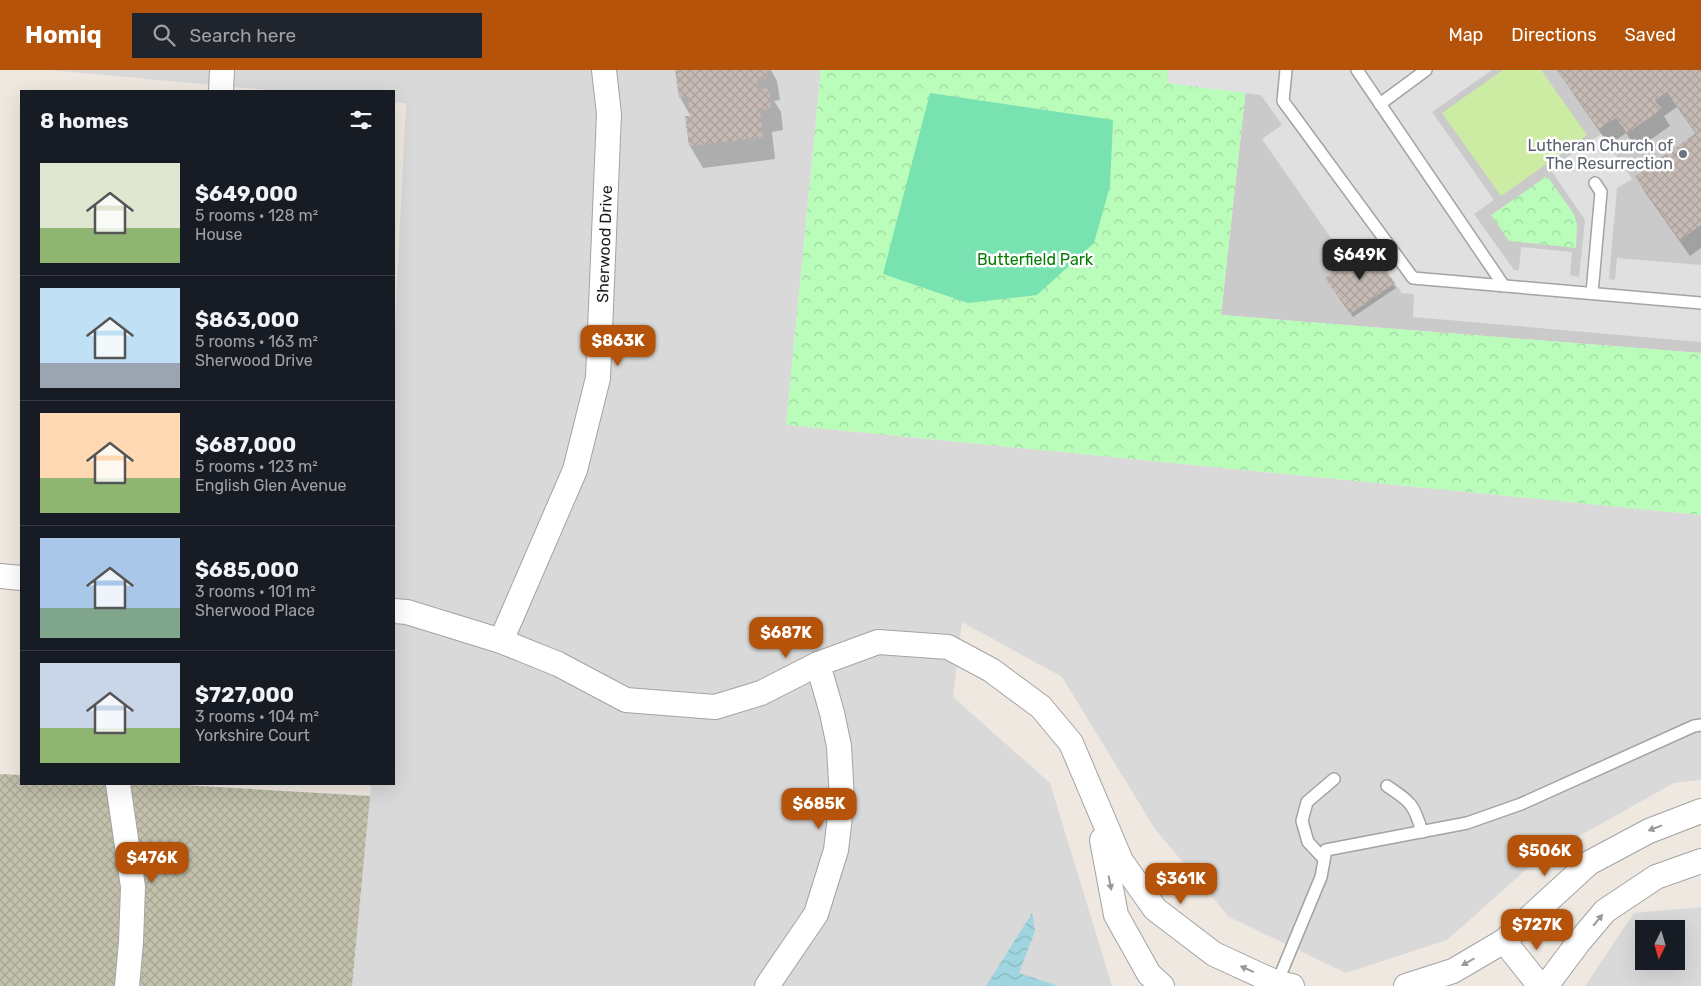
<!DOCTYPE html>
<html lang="en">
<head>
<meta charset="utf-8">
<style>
  body { margin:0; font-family:Rubik,sans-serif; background:#20242c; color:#f1f3f6; height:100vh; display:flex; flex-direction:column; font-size:19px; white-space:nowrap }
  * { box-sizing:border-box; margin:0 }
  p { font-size:16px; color:#9ea1a6 }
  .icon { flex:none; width:28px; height:28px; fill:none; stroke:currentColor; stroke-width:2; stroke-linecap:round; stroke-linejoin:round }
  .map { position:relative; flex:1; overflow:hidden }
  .details { position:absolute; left:20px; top:20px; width:375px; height:695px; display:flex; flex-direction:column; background:#171b24; border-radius:0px; box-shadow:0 5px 20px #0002 }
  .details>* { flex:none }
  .needle { width:32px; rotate:185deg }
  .buttons { position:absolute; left:1635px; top:850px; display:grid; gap:10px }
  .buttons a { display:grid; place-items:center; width:50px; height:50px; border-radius:0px; background:#171b24; box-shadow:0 5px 20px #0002; font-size:25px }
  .price { position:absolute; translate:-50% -42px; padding:0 11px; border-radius:10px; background:#b45309; color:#fff; font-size:16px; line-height:32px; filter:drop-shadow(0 1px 2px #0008) }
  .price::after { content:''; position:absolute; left:50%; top:30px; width:15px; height:11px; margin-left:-8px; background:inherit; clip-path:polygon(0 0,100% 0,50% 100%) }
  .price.active { background:#222; color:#fff }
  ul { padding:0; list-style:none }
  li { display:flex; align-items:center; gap:15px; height:125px; padding:0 20px }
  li+li { border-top:1px solid #363941 }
  li span { display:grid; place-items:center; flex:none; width:140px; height:100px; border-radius:0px; color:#555 }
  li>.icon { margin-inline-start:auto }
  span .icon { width:60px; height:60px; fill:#fffc; stroke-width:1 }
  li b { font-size:21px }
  h2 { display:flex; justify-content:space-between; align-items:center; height:60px; padding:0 20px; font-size:21px }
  header { display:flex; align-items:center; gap:30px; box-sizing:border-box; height:70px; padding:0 25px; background:#b45309; color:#fff }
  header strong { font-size:24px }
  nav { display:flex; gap:28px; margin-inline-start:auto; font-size:18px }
  .search { width:350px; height:45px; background:#20242c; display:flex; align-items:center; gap:12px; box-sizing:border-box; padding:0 18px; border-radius:0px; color:#9ea1a6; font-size:19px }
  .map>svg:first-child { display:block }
</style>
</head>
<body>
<header>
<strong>Homiq</strong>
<div class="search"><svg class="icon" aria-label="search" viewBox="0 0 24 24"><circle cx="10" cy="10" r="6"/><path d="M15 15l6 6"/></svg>Search here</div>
<nav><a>Map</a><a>Directions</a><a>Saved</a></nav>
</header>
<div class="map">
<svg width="1701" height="916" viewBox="0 0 1701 916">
  <defs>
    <pattern id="construction-cross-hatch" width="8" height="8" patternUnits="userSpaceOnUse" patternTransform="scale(1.25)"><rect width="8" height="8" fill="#c3c1ac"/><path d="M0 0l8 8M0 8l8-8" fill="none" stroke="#a7a593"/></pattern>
    <pattern id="park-crowns" width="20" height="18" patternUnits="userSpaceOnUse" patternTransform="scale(1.25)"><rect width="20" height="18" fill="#bafcb9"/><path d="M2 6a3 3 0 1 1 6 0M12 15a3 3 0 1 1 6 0" fill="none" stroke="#9fd79e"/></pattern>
    <pattern id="water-waves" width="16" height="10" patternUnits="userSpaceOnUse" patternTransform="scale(1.25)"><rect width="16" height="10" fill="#9ed5de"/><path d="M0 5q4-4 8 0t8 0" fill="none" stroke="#88b6be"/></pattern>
    <pattern id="building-cross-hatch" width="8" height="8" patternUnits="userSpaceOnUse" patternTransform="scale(1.25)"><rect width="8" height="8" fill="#c6bab4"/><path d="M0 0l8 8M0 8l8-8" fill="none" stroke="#aa9f9a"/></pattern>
  </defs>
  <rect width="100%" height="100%" fill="#eee8e0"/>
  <g fill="#dad9d9" fill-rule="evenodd">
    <polygon points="50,0 821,0 786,355 1701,445 1701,710 1674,713 1538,789 1447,870 1346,903 1229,847 1155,759 1062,607 962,552 953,627 1050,713 1112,916 352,916 371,714 394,714 394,274 406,33 394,32 394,21 278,21"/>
    <path d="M 1701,837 L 1701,916 L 1585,916 L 1634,843 ZM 1644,859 L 1676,859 L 1676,891 L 1644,891 Z"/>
  </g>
  <polygon fill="#cacaca" points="1248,0 1701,0 1701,283 1221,245"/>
  <polygon fill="url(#construction-cross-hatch)" points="0,704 21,705 21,714 166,714 370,726 352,916 0,916"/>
  <polygon fill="#cdeca3" points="1503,0 1541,0 1587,65 1501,126 1442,43"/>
  <g fill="url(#park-crowns)">
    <polygon points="821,0 1248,0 1221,245 1701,283 1701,445 786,355"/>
    <polygon points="1547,106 1574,144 1577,155 1576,178 1509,171 1491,145"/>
  </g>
  <polygon fill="#79e2b1" points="930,23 1113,50 1110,116 1094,173 1037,225 968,233 883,204"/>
  <polygon fill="#e0e0e0" points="1168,0 1492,0 1432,42 1494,130 1474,144 1514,200 1519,200 1521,177 1572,182 1570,205 1579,207 1585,150 1550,99 1601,64 1632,109 1617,118 1609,209 1615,210 1617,188 1701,195 1701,272 1413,247 1414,224 1402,223 1369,176 1347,191 1262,69 1282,55 1261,25 1167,13"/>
  <polygon fill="url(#water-waves)" points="1032,843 1035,861 1019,903 1058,916 986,916"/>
  <g fill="#0003">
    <polygon points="677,0 771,0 777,11 780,30 774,31 781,42 783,60 772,62 775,89 703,98 690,76 691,47 680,27"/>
    <polygon points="1557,0 1701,0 1701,178 1690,186 1645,122 1636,106 1696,64 1677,37 1664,46 1670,56 1637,79 1626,63 1609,75"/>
    <polygon points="1369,179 1396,218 1353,247 1328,212"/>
  </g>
  <g fill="url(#building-cross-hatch)">
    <polygon points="675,0 767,0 768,8 757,10 758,20 769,18 771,38 760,40 763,67 689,76 685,46 690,46 688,27 679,28"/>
    <polygon points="1557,0 1701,0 1701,155 1680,170 1635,106 1696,63 1667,22 1655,30 1662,39 1627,63 1616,48 1599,59"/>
    <polygon points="1369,177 1395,213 1350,244 1325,208"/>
  </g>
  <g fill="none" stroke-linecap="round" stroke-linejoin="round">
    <g stroke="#a3a3a3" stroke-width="14">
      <g id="service">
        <polyline points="1286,0 1283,31 1413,208 1701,233"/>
        <polyline points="1357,0 1504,216"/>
        <polyline points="1380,34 1426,0"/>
        <polyline points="1592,223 1601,122 1595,113"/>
        <path d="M 1387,716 C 1411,732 1414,734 1422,762"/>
        <polyline points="1324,789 1308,772 1302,751 1307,732 1334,709"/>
        <polyline points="1277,913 1321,807 1326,780 1467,753 1521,734 1694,656 1701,655"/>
      </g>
    </g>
    <g stroke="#a3a3a3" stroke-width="26">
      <g id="minor">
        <polyline points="221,21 222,0"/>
        <polyline points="0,506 21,508"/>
        <polyline points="394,541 407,542 501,571 558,594 626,630 715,637 761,623 818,594 878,572 948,577 991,600 1041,637 1071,673 1121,791 1155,839 1214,884 1277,913 1292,916"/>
        <polyline points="501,571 575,400 598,308 609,44 604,0"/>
        <polyline points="118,714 133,817 131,872 127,916"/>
        <polyline points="1102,770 1116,845 1149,904 1162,916"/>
        <polyline points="1504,871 1540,916"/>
        <polyline points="767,916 816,844 836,780 842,730 839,676 832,643 818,594"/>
        <polyline points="1406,916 1453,901 1504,871 1589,793 1649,761 1701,741"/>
        <polyline points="1546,916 1578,873 1605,841 1656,807 1701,791"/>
      </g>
    </g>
    <use href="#service" stroke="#fff" stroke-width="11"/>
    <use href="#minor" stroke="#fff" stroke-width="24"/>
  </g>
  <defs><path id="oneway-solid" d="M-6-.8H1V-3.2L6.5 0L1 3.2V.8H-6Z" transform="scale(1.25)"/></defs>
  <g fill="#999">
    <use href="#oneway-solid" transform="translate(1655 758) rotate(159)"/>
    <use href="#oneway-solid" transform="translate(1110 813) rotate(79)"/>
    <use href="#oneway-solid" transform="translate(1598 850) rotate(-50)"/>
    <use href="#oneway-solid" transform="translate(1468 892) rotate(150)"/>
    <use href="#oneway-solid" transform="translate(1247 899) rotate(-156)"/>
  </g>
  <circle fill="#6b7280" stroke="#fff" stroke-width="2" cx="1683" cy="84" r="5"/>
  <g text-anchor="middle" stroke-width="5" stroke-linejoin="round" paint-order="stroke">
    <g font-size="16" fill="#5b616d" stroke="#fff" text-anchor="end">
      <text x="1673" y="81">Lutheran Church of<tspan x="1673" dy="18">The Resurrection</tspan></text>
    </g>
    <g font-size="16" fill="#1c1c1c" stroke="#fff">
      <text transform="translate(604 174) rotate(-88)" y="6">Sherwood Drive</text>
    </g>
    <g font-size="16" fill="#067e06" stroke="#fff">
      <text x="1035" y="195">Butterfield Park</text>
    </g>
  </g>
</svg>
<div class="buttons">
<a><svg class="needle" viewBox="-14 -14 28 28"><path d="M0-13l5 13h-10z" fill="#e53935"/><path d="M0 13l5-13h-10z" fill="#9ea1a6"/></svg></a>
</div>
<b class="price active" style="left:1360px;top:211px">$649K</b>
<b class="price" style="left:618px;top:297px">$863K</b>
<b class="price" style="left:786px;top:589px">$687K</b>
<b class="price" style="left:819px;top:760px">$685K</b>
<b class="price" style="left:1545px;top:807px">$506K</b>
<b class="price" style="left:152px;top:814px">$476K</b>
<b class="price" style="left:1181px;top:835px">$361K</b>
<b class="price" style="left:1537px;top:881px">$727K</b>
<section class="details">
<h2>8 homes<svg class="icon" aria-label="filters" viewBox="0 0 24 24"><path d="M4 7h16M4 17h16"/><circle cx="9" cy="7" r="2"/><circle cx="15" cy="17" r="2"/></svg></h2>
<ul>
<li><span style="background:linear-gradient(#dfe7d0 65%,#8fb573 0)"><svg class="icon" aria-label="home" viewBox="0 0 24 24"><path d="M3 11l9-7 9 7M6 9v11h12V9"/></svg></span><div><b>$649,000</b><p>5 rooms · 128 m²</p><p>House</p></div></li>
<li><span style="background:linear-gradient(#bfe0f5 75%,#9aa5b1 0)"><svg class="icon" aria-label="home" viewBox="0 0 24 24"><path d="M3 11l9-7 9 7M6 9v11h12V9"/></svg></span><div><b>$863,000</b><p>5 rooms · 163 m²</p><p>Sherwood Drive</p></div></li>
<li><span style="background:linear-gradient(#ffd9b3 65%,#8fb573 0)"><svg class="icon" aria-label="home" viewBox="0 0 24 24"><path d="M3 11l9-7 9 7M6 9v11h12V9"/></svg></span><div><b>$687,000</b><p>5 rooms · 123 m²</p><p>English Glen Avenue</p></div></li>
<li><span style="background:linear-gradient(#a9c7e8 70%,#7fa58c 0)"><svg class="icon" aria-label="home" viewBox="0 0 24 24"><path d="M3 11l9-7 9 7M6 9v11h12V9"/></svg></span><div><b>$685,000</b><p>3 rooms · 101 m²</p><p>Sherwood Place</p></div></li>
<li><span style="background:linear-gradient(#c9d6e8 65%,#8fb573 0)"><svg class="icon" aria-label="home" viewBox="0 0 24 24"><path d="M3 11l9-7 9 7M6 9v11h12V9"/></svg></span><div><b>$727,000</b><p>3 rooms · 104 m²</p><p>Yorkshire Court</p></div></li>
</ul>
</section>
</div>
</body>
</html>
